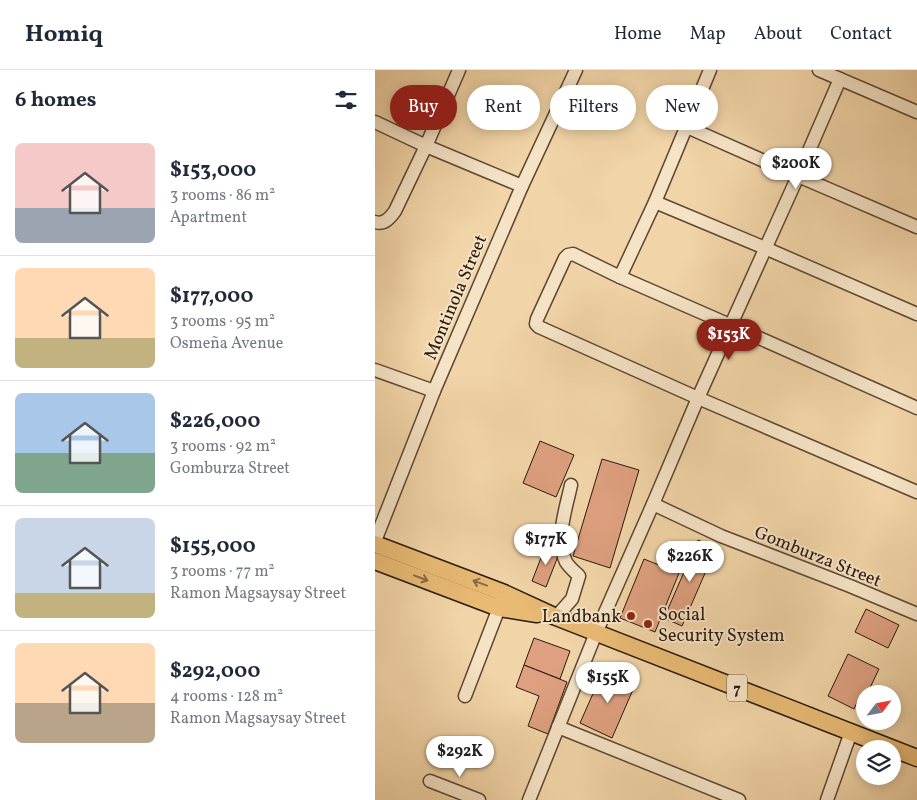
<!DOCTYPE html>
<html lang="en">
<head>
<meta charset="utf-8">
<style>
  body { margin:0; font-family:Vollkorn,serif; background:#f2f2f3; color:#1f2937; height:100vh; display:flex; flex-direction:column; font-size:19px; white-space:nowrap }
  * { box-sizing:border-box; margin:0 }
  p { font-size:16px; color:#747a83 }
  .icon { flex:none; width:28px; height:28px; fill:none; stroke:currentColor; stroke-width:2; stroke-linecap:round; stroke-linejoin:round }
  .map { position:relative; flex:1; overflow:hidden }
  .sheet { display:flex; flex-direction:column; background:#fff; width:375px }
  .sheet>* { flex:none }
  .top-card { position:absolute; left:15px; top:15px; width:451px; height:45px; display:flex; gap:10px }
  .needle { width:32px; rotate:58deg }
  .fabs { position:absolute; left:481px; top:615px; display:grid; gap:10px }
  .fabs a { display:grid; place-items:center; width:45px; height:45px; border-radius:50%; background:#fff; box-shadow:0 2px 12px #0003; font-size:25px }
  .price { position:absolute; translate:-50% -42px; padding:0 11px; border-radius:18px; background:#fff; color:#222; font-size:16px; line-height:32px; filter:drop-shadow(0 1px 2px #0008) }
  .price::after { content:''; position:absolute; left:50%; top:30px; width:15px; height:11px; margin-left:-8px; background:inherit; clip-path:polygon(0 0,100% 0,50% 100%) }
  .price.active { background:#8f2418; color:#fff }
  ul { padding:0; list-style:none }
  li { display:flex; align-items:center; gap:15px; height:125px; padding:0 15px }
  li+li { border-top:1px solid #e0e1e3 }
  li span { display:grid; place-items:center; flex:none; width:140px; height:100px; border-radius:8px; color:#555 }
  li>.icon { margin-inline-start:auto }
  span .icon { width:60px; height:60px; fill:#fffc; stroke-width:1 }
  li b { font-size:21px }
  h2 { display:flex; justify-content:space-between; align-items:center; height:60px; padding:0 15px; font-size:21px }
  .chip { padding:0 18px; border-radius:22px; background:#fff; box-shadow:0 2px 12px #0003; font-size:18px; line-height:45px }
  .chip.active { background:#8f2418; color:#fff }
  header { display:flex; align-items:center; gap:30px; box-sizing:border-box; height:70px; padding:0 25px; background:#fff; border-bottom:1px solid #e0e1e3 }
  header strong { font-size:24px }
  nav { display:flex; gap:28px; margin-inline-start:auto; font-size:18px }
  main { display:flex; flex:1; min-height:0 }
  .map>svg:first-child { display:block }
</style>
</head>
<body>
<header>
<strong>Homiq</strong>
<nav><a>Home</a><a>Map</a><a>About</a><a>Contact</a></nav>
</header>
<main>
<section class="sheet">
<h2>6 homes<svg class="icon" aria-label="filters" viewBox="0 0 24 24"><path d="M4 7h16M4 17h16"/><circle cx="9" cy="7" r="2"/><circle cx="15" cy="17" r="2"/></svg></h2>
<ul>
<li><span style="background:linear-gradient(#f6c9c9 65%,#9aa5b1 0)"><svg class="icon" aria-label="home" viewBox="0 0 24 24"><path d="M3 11l9-7 9 7M6 9v11h12V9"/></svg></span><div><b>$153,000</b><p>3 rooms · 86 m²</p><p>Apartment</p></div></li>
<li><span style="background:linear-gradient(#ffd9b3 70%,#c2b280 0)"><svg class="icon" aria-label="home" viewBox="0 0 24 24"><path d="M3 11l9-7 9 7M6 9v11h12V9"/></svg></span><div><b>$177,000</b><p>3 rooms · 95 m²</p><p>Osmeña Avenue</p></div></li>
<li><span style="background:linear-gradient(#a9c7e8 60%,#7fa58c 0)"><svg class="icon" aria-label="home" viewBox="0 0 24 24"><path d="M3 11l9-7 9 7M6 9v11h12V9"/></svg></span><div><b>$226,000</b><p>3 rooms · 92 m²</p><p>Gomburza Street</p></div></li>
<li><span style="background:linear-gradient(#c9d6e8 75%,#c2b280 0)"><svg class="icon" aria-label="home" viewBox="0 0 24 24"><path d="M3 11l9-7 9 7M6 9v11h12V9"/></svg></span><div><b>$155,000</b><p>3 rooms · 77 m²</p><p>Ramon Magsaysay Street</p></div></li>
<li><span style="background:linear-gradient(#ffd9b3 60%,#b9a48a 0)"><svg class="icon" aria-label="home" viewBox="0 0 24 24"><path d="M3 11l9-7 9 7M6 9v11h12V9"/></svg></span><div><b>$292,000</b><p>4 rooms · 128 m²</p><p>Ramon Magsaysay Street</p></div></li>
</ul>
</section>
<div class="map">
<svg width="542" height="730" viewBox="0 0 542 730">
  <rect width="100%" height="100%" fill="#f1d4a7"/>
  <filter id="stains"><feTurbulence type="fractalNoise" baseFrequency=".004" numOctaves="4"/><feColorMatrix values="0 0 0 0 .2 0 0 0 0 .09 0 0 0 0 .02 0 0 0 .5 -.17"/></filter>
  <radialGradient id="worn" r=".72"><stop offset=".6" stop-color="#630" stop-opacity="0"/><stop offset="1" stop-color="#630" stop-opacity=".3"/></radialGradient>
  <g fill="#dea080" stroke="#291a0e">
    <polygon points="165,371 199,385 181,427 148,413"/>
    <polygon points="227,389 264,400 235,498 198,486"/>
    <polygon points="323,470 341,478 307,556 289,548"/>
    <polygon points="171,475 185,481 171,517 157,511"/>
    <polygon points="269,489 304,503 280,562 245,548"/>
    <polygon points="491,539 524,555 513,578 480,562"/>
    <polygon points="159,568 195,581 185,609 149,595"/>
    <polygon points="473,584 504,599 492,624 490,624 489,630 484,628 479,639 453,626"/>
    <polygon points="149,595 192,612 173,664 153,656 164,626 141,617"/>
    <polygon points="228,601 260,615 237,668 205,653"/>
  </g>
  <g fill="none" stroke-linecap="round" stroke-linejoin="round">
    <g stroke="#5b4834" stroke-width="15">
      <g id="minor">
        <polyline points="335,0 280,132 245,207 355,255 542,338"/>
        <polyline points="444,0 542,42"/>
        <polyline points="0,52 51,76 147,116"/>
        <polyline points="312,57 423,106 542,157"/>
        <polyline points="280,132 390,178 542,244"/>
        <path d="M 0,152 C 9,155 15,148 20,141 L 51,76 L 84,0"/>
        <polyline points="245,207 198,184 193,185 190,188 162,249 161,254 164,257 323,328 542,422"/>
        <polyline points="0,300 59,321"/>
        <polyline points="278,434 346,466 475,516 542,544"/>
        <polyline points="0,471 59,321 147,116 201,0"/>
        <path d="M 181,547 L 197,529 L 204,506 C 200,502 194,497 191,492 C 180,468 191,439 196,415"/>
        <polyline points="90,626 127,530"/>
        <polyline points="183,657 364,730"/>
        <polyline points="55,711 104,730"/>
        <polyline points="154,730 221,563 278,434 323,328 423,106 465,9"/>
        <polyline points="452,730 476,662"/>
      </g>
    </g>
    <g stroke="#291a0e" stroke-width="19">
      <g id="major">
        <polyline points="0,474 129,523 181,547 542,688"/>
        <polyline points="0,491 124,538 162,544"/>
      </g>
    </g>
    <use href="#minor" stroke="#f6e3c6" stroke-width="12"/>
    <use href="#major" stroke="#e8ba74" stroke-width="16"/>
  </g>
  <defs><path id="oneway-shaft" d="M-6 0H5M1.5-3L5.5 0L1.5 3" fill="none" stroke-width="1.6" stroke-linecap="round" stroke-linejoin="round" transform="scale(1.25)"/></defs>
  <g stroke="#886a41">
    <use href="#oneway-shaft" transform="translate(46 508) rotate(21)"/>
    <use href="#oneway-shaft" transform="translate(105 513) rotate(-160)"/>
  </g>
  <g fill="#8f2418" stroke="#f6e3c6" stroke-width="2">
    <circle cx="256" cy="546" r="5"/>
    <circle cx="273" cy="554" r="5"/>
  </g>
  <g text-anchor="middle" stroke-width="4" stroke-linejoin="round" paint-order="stroke">
    <rect fill="#f6e3c6" stroke="#665645" stroke-width="1" x="352" y="604.5" width="20" height="27" rx="4"/>
    <g font-size="16" font-weight="bold" fill="#291a0e">
      <text x="362" y="624">7</text>
    </g>
    <g font-size="18" fill="#291a0e" stroke="#f6e3c6">
      <text transform="translate(80 227) rotate(-67)" y="6">Montinola Street</text>
      <text transform="translate(443 486) rotate(22)" y="6">Gomburza Street</text>
    </g>
    <g font-size="18" fill="#291a0e" stroke="#f6e3c6" text-anchor="start">
      <text x="283" y="550">Social<tspan x="283" dy="21">Security System</tspan></text>
      <text x="246" y="552" text-anchor="end">Landbank</text>
    </g>
  </g>
  <rect width="100%" height="100%" filter="url(#stains)"/>
  <rect width="100%" height="100%" fill="url(#worn)"/>
</svg>
<div class="fabs">
<a><svg class="needle" viewBox="-14 -14 28 28"><path d="M0-13l5 13h-10z" fill="#e53935"/><path d="M0 13l5-13h-10z" fill="#747a83"/></svg></a>
<a><svg class="icon" aria-label="layers" viewBox="0 0 24 24"><path d="M12 4l9 5-9 5-9-5zM3 14l9 5 9-5"/></svg></a>
</div>
<b class="price" style="left:421px;top:120px">$200K</b>
<b class="price active" style="left:354px;top:291px">$153K</b>
<b class="price" style="left:171px;top:496px">$177K</b>
<b class="price" style="left:315px;top:513px">$226K</b>
<b class="price" style="left:233px;top:634px">$155K</b>
<b class="price" style="left:85px;top:708px">$292K</b>
<div class="top-card">
<a class="chip active">Buy</a>
<a class="chip">Rent</a>
<a class="chip">Filters</a>
<a class="chip">New</a>
</div>
</div>
</main>
</body>
</html>
